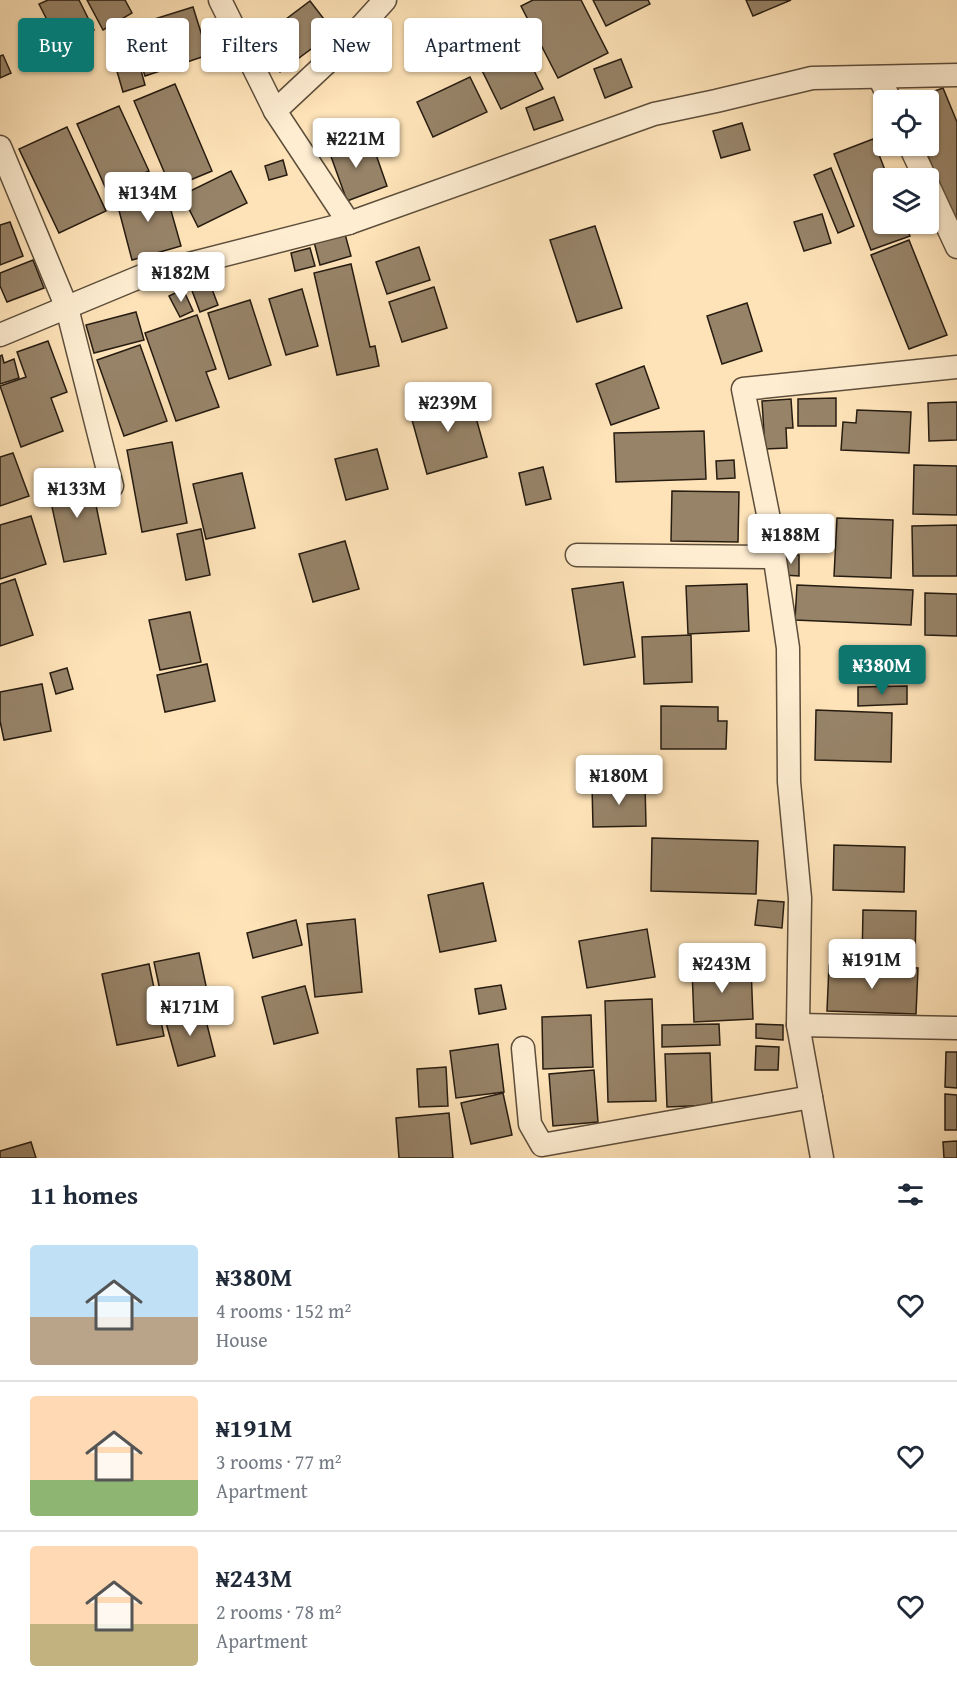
<!DOCTYPE html>
<html lang="en">
<head>
<meta charset="utf-8">
<style>
  body { margin:0; font-family:"Gentium Book Plus",serif; background:#f2f2f3; color:#1f2937; height:100vh; display:flex; flex-direction:column; font-size:22px; white-space:nowrap }
  * { box-sizing:border-box; margin:0 }
  p { font-size:20px; color:#747a83 }
  .icon { flex:none; width:33px; height:33px; fill:none; stroke:currentColor; stroke-width:2; stroke-linecap:round; stroke-linejoin:round }
  .map { position:relative; height:1158px; overflow:hidden }
  .side { display:flex; flex-direction:column; background:#fff; flex:1 }
  .side>* { flex:none }
  .top-card { position:absolute; left:18px; top:18px; width:600px; height:54px; display:flex; gap:12px }
  .fabs { position:absolute; left:873px; top:90px; display:grid; gap:12px }
  .fabs a { display:grid; place-items:center; width:66px; height:66px; border-radius:6px; background:#fff; box-shadow:0 2px 4px #0004; font-size:30px }
  .price { position:absolute; translate:-50% -51px; padding:0 14px; border-radius:6px; background:#fff; color:#222; font-size:20px; line-height:39px; filter:drop-shadow(0 2px 3px #0008) }
  .price::after { content:''; position:absolute; left:50%; top:36px; width:18px; height:14px; margin-left:-9px; background:inherit; clip-path:polygon(0 0,100% 0,50% 100%) }
  .price.selected { background:#0f766e; color:#fff }
  ul { padding:0; list-style:none }
  li { display:flex; align-items:center; gap:18px; height:150px; padding:0 30px }
  li+li { border-top:2px solid #e0e1e3 }
  li span { display:grid; place-items:center; flex:none; width:168px; height:120px; border-radius:6px; color:#555 }
  li>.icon { margin-inline-start:auto }
  span .icon { width:72px; height:72px; fill:#fffc; stroke-width:1 }
  li b { font-size:26px }
  h2 { display:flex; justify-content:space-between; align-items:center; height:72px; padding:0 30px; font-size:26px }
  .tag { padding:0 21px; border-radius:6px; background:#fff; box-shadow:0 2px 4px #0004; font-size:21px; line-height:54px }
  .tag.selected { background:#0f766e; color:#fff }
  .map>svg:first-child { display:block }
</style>
</head>
<body>
<div class="map">
<svg width="957" height="1158" viewBox="0 0 957 1158">
  <rect width="100%" height="100%" fill="#fee3b8"/>
  <filter id="stains"><feTurbulence type="fractalNoise" baseFrequency=".00333" numOctaves="4"/><feColorMatrix values="0 0 0 0 .2 0 0 0 0 .09 0 0 0 0 .02 0 0 0 .5 -.17"/></filter>
  <radialGradient id="worn" r=".72"><stop offset=".6" stop-color="#630" stop-opacity="0"/><stop offset="1" stop-color="#630" stop-opacity=".3"/></radialGradient>
  <g fill="#978368" stroke="#271c11" stroke-width="1.5">
    <polygon points="48,0 79,0 94,30 61,47 39,4"/>
    <polygon points="87,0 125,0 132,13 103,30"/>
    <polygon points="533,0 581,0 608,53 558,78 521,6"/>
    <polygon points="593,0 648,0 650,4 606,26"/>
    <polygon points="746,0 791,0 753,16"/>
    <polygon points="310,1 334,32 280,72 257,41"/>
    <polygon points="193,7 208,55 145,76 129,27"/>
    <polygon points="510,22 543,89 501,109 468,42"/>
    <polygon points="130,30 145,85 123,92 107,37"/>
    <polygon points="3,55 11,73 0,78 0,56"/>
    <polygon points="621,59 632,87 605,98 594,69"/>
    <polygon points="470,77 487,112 433,137 417,102"/>
    <polygon points="175,84 212,171 171,188 134,101"/>
    <polygon points="943,88 957,122 957,228 924,146 928,146 928,100 911,100"/>
    <polygon points="554,97 563,120 534,130 526,108"/>
    <polygon points="119,106 149,171 106,189 77,124"/>
    <polygon points="742,123 750,150 721,158 713,131"/>
    <polygon points="67,127 106,211 59,233 19,149"/>
    <polygon points="337,132 346,156 373,146 387,186 347,201 324,137"/>
    <polygon points="873,139 888,178 884,178 884,224 905,224 910,236 871,250 834,154"/>
    <polygon points="283,160 287,175 269,180 265,166"/>
    <polygon points="831,168 854,226 838,233 814,175"/>
    <polygon points="231,171 247,203 198,227 182,195"/>
    <polygon points="164,186 181,246 132,260 116,199"/>
    <polygon points="822,214 831,243 804,251 794,222"/>
    <polygon points="10,222 23,256 0,265 0,225"/>
    <polygon points="595,226 622,308 577,322 550,240"/>
    <polygon points="345,234 351,256 320,265 314,242"/>
    <polygon points="909,240 947,335 909,349 871,255"/>
    <polygon points="419,247 430,280 387,294 376,262"/>
    <polygon points="310,248 315,266 295,271 291,253"/>
    <polygon points="33,260 44,288 7,302 0,286 0,273"/>
    <polygon points="351,264 370,347 375,346 379,366 337,375 314,273"/>
    <polygon points="209,281 218,305 200,312 191,288"/>
    <polygon points="434,287 447,328 402,342 389,302"/>
    <polygon points="183,289 193,311 180,317 169,296"/>
    <polygon points="302,289 318,346 286,355 269,299"/>
    <polygon points="250,300 271,365 229,379 208,313"/>
    <polygon points="747,303 762,351 722,364 707,316"/>
    <polygon points="136,312 144,340 94,353 86,325"/>
    <polygon points="197,315 216,369 206,372 219,407 176,421 145,333"/>
    <polygon points="48,341 67,392 51,398 63,431 21,447 0,386 26,377 17,352"/>
    <polygon points="140,345 167,421 124,436 97,360"/>
    <polygon points="2,355 4,363 14,359 19,378 0,384 0,356"/>
    <polygon points="644,366 659,408 611,425 596,384"/>
    <polygon points="469,393 487,457 427,474 409,409"/>
    <polygon points="836,398 836,426 798,426 798,399"/>
    <polygon points="791,399 793,428 786,428 787,448 765,449 762,401"/>
    <polygon points="957,402 957,440 929,441 928,403"/>
    <polygon points="857,410 911,412 909,453 841,450 843,422 856,423"/>
    <polygon points="704,431 706,479 616,482 614,433"/>
    <polygon points="172,442 187,523 142,532 127,450"/>
    <polygon points="377,449 388,489 346,500 335,459"/>
    <polygon points="13,453 29,496 0,506 0,457"/>
    <polygon points="734,460 735,478 717,479 716,461"/>
    <polygon points="914,465 957,466 957,515 913,514"/>
    <polygon points="543,467 551,499 526,505 519,473"/>
    <polygon points="242,473 255,528 206,539 193,484"/>
    <polygon points="90,476 106,554 64,562 47,484"/>
    <polygon points="672,491 739,492 738,542 671,541"/>
    <polygon points="31,516 46,564 0,579 0,525"/>
    <polygon points="837,518 893,520 891,578 834,576"/>
    <polygon points="957,525 957,576 913,576 912,526"/>
    <polygon points="201,529 210,575 186,580 177,534"/>
    <polygon points="345,541 359,589 313,602 299,554"/>
    <polygon points="784,555 799,555 799,576 783,575"/>
    <polygon points="15,579 33,635 0,646 0,584"/>
    <polygon points="623,582 635,657 584,665 572,589"/>
    <polygon points="747,584 749,631 688,634 686,586"/>
    <polygon points="797,585 913,590 911,625 795,620"/>
    <polygon points="925,593 957,594 957,636 925,635"/>
    <polygon points="190,612 201,662 160,670 149,620"/>
    <polygon points="691,635 692,682 644,684 642,637"/>
    <polygon points="207,664 215,701 165,712 157,675"/>
    <polygon points="67,668 73,689 56,694 50,673"/>
    <polygon points="42,684 51,731 4,740 0,721 0,692"/>
    <polygon points="907,686 907,704 858,706 858,687"/>
    <polygon points="661,706 718,707 718,721 727,721 726,749 661,749"/>
    <polygon points="816,710 892,713 891,762 815,760"/>
    <polygon points="645,784 646,826 593,827 592,785"/>
    <polygon points="652,838 758,841 756,894 651,891"/>
    <polygon points="834,845 905,847 904,892 833,890"/>
    <polygon points="483,883 496,941 440,952 428,895"/>
    <polygon points="758,900 784,902 782,928 755,925"/>
    <polygon points="863,910 916,911 915,963 862,962"/>
    <polygon points="355,919 362,992 315,997 307,924"/>
    <polygon points="296,920 302,945 253,958 247,933"/>
    <polygon points="647,929 655,977 587,988 579,941"/>
    <polygon points="199,953 209,1000 164,1009 154,962"/>
    <polygon points="149,964 164,1036 117,1045 102,974"/>
    <polygon points="829,965 918,968 916,1014 827,1011"/>
    <polygon points="751,966 753,1019 694,1022 692,968"/>
    <polygon points="501,985 506,1009 479,1014 475,989"/>
    <polygon points="305,986 318,1033 274,1044 262,997"/>
    <polygon points="652,999 656,1101 608,1102 605,1001"/>
    <polygon points="203,1009 215,1056 178,1066 165,1019"/>
    <polygon points="591,1015 593,1067 543,1069 542,1017"/>
    <polygon points="719,1024 720,1045 662,1047 662,1025"/>
    <polygon points="756,1024 783,1025 783,1040 756,1038"/>
    <polygon points="498,1044 504,1092 456,1098 450,1051"/>
    <polygon points="756,1046 779,1047 778,1070 755,1070"/>
    <polygon points="946,1052 957,1052 957,1088 945,1087"/>
    <polygon points="710,1053 712,1105 667,1107 665,1054"/>
    <polygon points="446,1067 448,1106 419,1107 417,1069"/>
    <polygon points="594,1070 598,1122 553,1126 549,1074"/>
    <polygon points="503,1093 512,1135 471,1144 461,1103"/>
    <polygon points="945,1094 957,1095 957,1130 945,1130"/>
    <polygon points="449,1113 453,1158 399,1158 396,1118"/>
    <polygon points="957,1141 957,1158 944,1158 943,1142"/>
    <polygon points="31,1142 36,1158 0,1158 0,1151"/>
  </g>
  <g fill="none" stroke-linecap="round" stroke-linejoin="round">
    <g stroke="#5d4e3b" stroke-width="25">
      <g id="minor">
        <polyline points="220,0 275,111 349,223"/>
        <polyline points="879,77 890,100"/>
        <polyline points="275,111 337,53 385,0"/>
        <polyline points="910,146 925,178"/>
        <polyline points="0,147 67,308 112,486"/>
        <polyline points="928,185 957,247"/>
        <polyline points="0,335 142,276 349,223 654,114 716,101 812,78 957,75"/>
        <polyline points="577,555 774,557"/>
        <polyline points="798,1025 957,1028"/>
        <polyline points="523,1048 530,1124 542,1145 811,1097"/>
        <polyline points="822,1158 798,1025 800,898 789,782 788,648 769,519 743,389 957,367"/>
      </g>
    </g>
    <use href="#minor" stroke="#feedd1" stroke-width="22"/>
  </g>
  <rect width="100%" height="100%" filter="url(#stains)"/>
  <rect width="100%" height="100%" fill="url(#worn)"/>
</svg>
<div class="fabs">
<a><svg class="icon" aria-label="locate" viewBox="0 0 24 24"><circle cx="12" cy="12" r="6"/><path d="M12 2v4M12 18v4M2 12h4M18 12h4"/></svg></a>
<a><svg class="icon" aria-label="layers" viewBox="0 0 24 24"><path d="M12 4l9 5-9 5-9-5zM3 14l9 5 9-5"/></svg></a>
</div>
<b class="price" style="left:356px;top:169px">₦221M</b>
<b class="price" style="left:148px;top:223px">₦134M</b>
<b class="price" style="left:181px;top:303px">₦182M</b>
<b class="price" style="left:448px;top:433px">₦239M</b>
<b class="price" style="left:77px;top:519px">₦133M</b>
<b class="price" style="left:791px;top:565px">₦188M</b>
<b class="price selected" style="left:882px;top:696px">₦380M</b>
<b class="price" style="left:619px;top:806px">₦180M</b>
<b class="price" style="left:872px;top:990px">₦191M</b>
<b class="price" style="left:722px;top:994px">₦243M</b>
<b class="price" style="left:190px;top:1037px">₦171M</b>
<div class="top-card">
<a class="tag selected">Buy</a>
<a class="tag">Rent</a>
<a class="tag">Filters</a>
<a class="tag">New</a>
<a class="tag">Apartment</a>
</div>
</div>
<section class="side">
<h2>11 homes<svg class="icon" aria-label="filters" viewBox="0 0 24 24"><path d="M4 7h16M4 17h16"/><circle cx="9" cy="7" r="2"/><circle cx="15" cy="17" r="2"/></svg></h2>
<ul>
<li><span style="background:linear-gradient(#bfe0f5 60%,#b9a48a 0)"><svg class="icon" aria-label="home" viewBox="0 0 24 24"><path d="M3 11l9-7 9 7M6 9v11h12V9"/></svg></span><div><b>₦380M</b><p>4 rooms · 152 m²</p><p>House</p></div><svg class="icon" aria-label="heart" viewBox="0 0 24 24"><path d="M12 20l-8-8c-3-5 5-10 8-4 3-6 11-1 8 4z"/></svg></li>
<li><span style="background:linear-gradient(#ffd9b3 70%,#8fb573 0)"><svg class="icon" aria-label="home" viewBox="0 0 24 24"><path d="M3 11l9-7 9 7M6 9v11h12V9"/></svg></span><div><b>₦191M</b><p>3 rooms · 77 m²</p><p>Apartment</p></div><svg class="icon" aria-label="heart" viewBox="0 0 24 24"><path d="M12 20l-8-8c-3-5 5-10 8-4 3-6 11-1 8 4z"/></svg></li>
<li><span style="background:linear-gradient(#ffd9b3 65%,#c2b280 0)"><svg class="icon" aria-label="home" viewBox="0 0 24 24"><path d="M3 11l9-7 9 7M6 9v11h12V9"/></svg></span><div><b>₦243M</b><p>2 rooms · 78 m²</p><p>Apartment</p></div><svg class="icon" aria-label="heart" viewBox="0 0 24 24"><path d="M12 20l-8-8c-3-5 5-10 8-4 3-6 11-1 8 4z"/></svg></li>
</ul>
</section>
</body>
</html>
